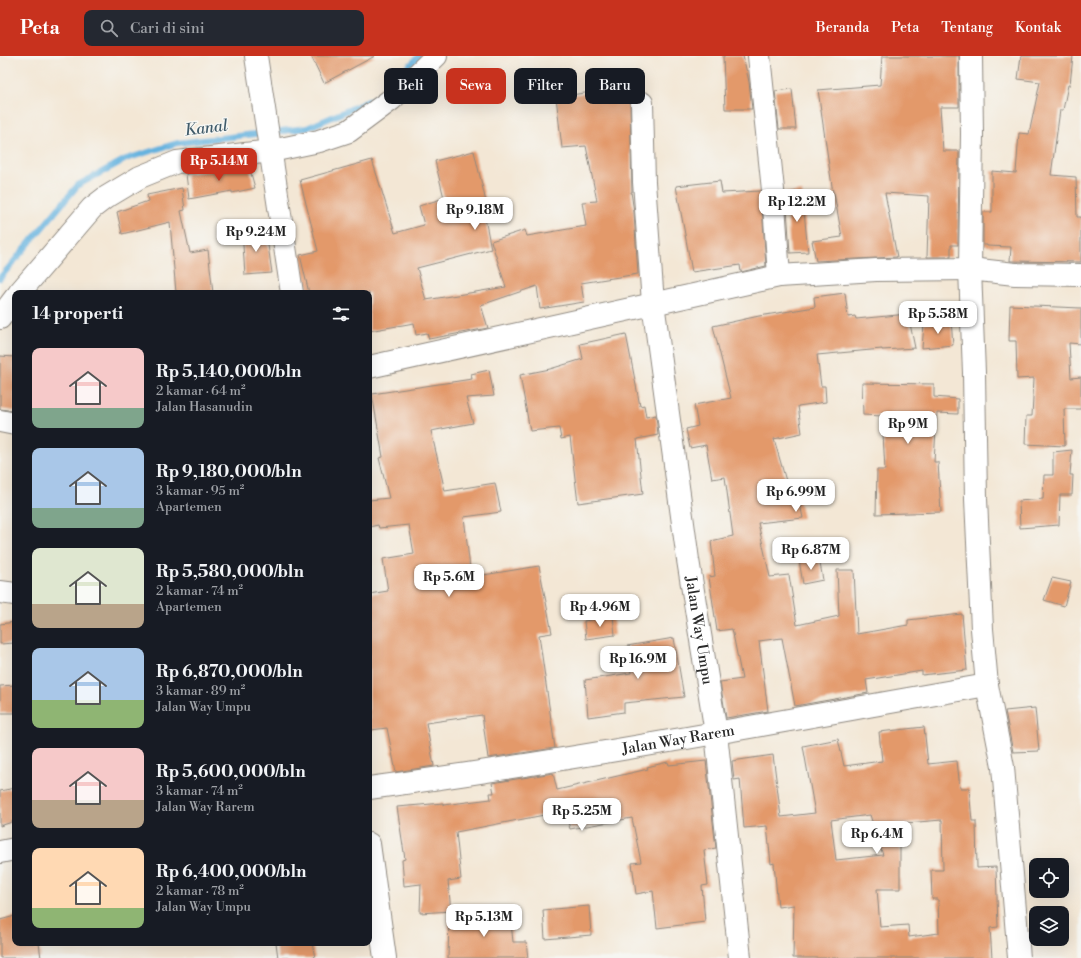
<!DOCTYPE html>
<html lang="id">
<head>
<meta charset="utf-8">
<style>
  body { margin:0; font-family:"Libre Bodoni",serif; background:#242831; color:#f1f3f6; height:100vh; display:flex; flex-direction:column; font-size:15px; white-space:nowrap }
  * { box-sizing:border-box; margin:0 }
  p { font-size:13px; color:#9ea1a6 }
  .icon { flex:none; width:22px; height:22px; fill:none; stroke:currentColor; stroke-width:2; stroke-linecap:round; stroke-linejoin:round }
  .map { position:relative; flex:1; overflow:hidden }
  .side { position:absolute; left:12px; top:234px; width:360px; height:656px; display:flex; flex-direction:column; background:#171b24; border-radius:8px; box-shadow:0 4px 16px #0002 }
  .side>* { flex:none }
  .banner { position:absolute; left:384px; top:12px; width:380px; height:36px; display:flex; gap:8px }
  .fabs { position:absolute; left:1029px; top:802px; display:grid; gap:8px }
  .fabs a { display:grid; place-items:center; width:40px; height:40px; border-radius:8px; background:#171b24; box-shadow:0 4px 16px #0002; font-size:20px }
  .price { position:absolute; translate:-50% -34px; padding:0 9px; border-radius:8px; background:#fff; color:#222; font-size:13px; line-height:26px; filter:drop-shadow(0 1px 2px #0008) }
  .price::after { content:''; position:absolute; left:50%; top:24px; width:12px; height:9px; margin-left:-6px; background:inherit; clip-path:polygon(0 0,100% 0,50% 100%) }
  .price.on { background:#c8321e; color:#fff }
  ul { padding:0; list-style:none }
  li { display:flex; align-items:center; gap:12px; height:100px; padding:0 20px }
  li span { display:grid; place-items:center; flex:none; width:112px; height:80px; border-radius:8px; color:#555 }
  li>.icon { margin-inline-start:auto }
  span .icon { width:48px; height:48px; fill:#fffc; stroke-width:1 }
  li b { font-size:17px }
  h2 { display:flex; justify-content:space-between; align-items:center; height:48px; padding:0 20px; font-size:17px }
  .pill { padding:0 14px; border-radius:8px; background:#171b24; box-shadow:0 4px 16px #0002; font-size:14px; line-height:36px }
  .pill.on { background:#c8321e; color:#fff }
  header { display:flex; align-items:center; gap:24px; box-sizing:border-box; height:56px; padding:0 20px; background:#c8321e; color:#fff }
  header strong { font-size:19px }
  nav { display:flex; gap:22px; margin-inline-start:auto; font-size:14px }
  .search { width:280px; height:36px; background:#242831; display:flex; align-items:center; gap:10px; box-sizing:border-box; padding:0 14px; border-radius:8px; color:#9ea1a6; font-size:15px }
  .map>svg:first-child { display:block }
</style>
</head>
<body>
<header>
<strong>Peta</strong>
<div class="search"><svg class="icon" aria-label="search" viewBox="0 0 24 24"><circle cx="10" cy="10" r="6"/><path d="M15 15l6 6"/></svg>Cari di sini</div>
<nav><a>Beranda</a><a>Peta</a><a>Tentang</a><a>Kontak</a></nav>
</header>
<div class="map">
<svg width="1081" height="902" viewBox="0 0 1081 902">
  <rect width="100%" height="100%" fill="#f6f6f2"/>
  <filter id="ink" filterUnits="userSpaceOnUse"><feTurbulence type="fractalNoise" baseFrequency=".025" numOctaves="2"/><feDisplacementMap in="SourceGraphic" scale="8" xChannelSelector="R" yChannelSelector="G"/><feConvolveMatrix kernelMatrix="1 2 1 2 8 2 1 2 1" color-interpolation-filters="sRGB"/></filter>
  <filter id="wash" filterUnits="userSpaceOnUse"><feTurbulence type="fractalNoise" baseFrequency=".012" numOctaves="4" result="noise"/><feDisplacementMap in="SourceGraphic" scale="16" xChannelSelector="R" yChannelSelector="G"/><feGaussianBlur stdDeviation="0.9" result="paint"/><feColorMatrix in="noise" values="0 0 0 0 0 0 0 0 0 0 0 0 0 0 0 0 0 1.4 0 .05"/><feComposite in="paint" operator="in"/></filter>
  <g filter="url(#wash)">
    <rect width="100%" height="100%" fill="#f3e7d5"/>
    <g fill="none" stroke-linecap="round" stroke-linejoin="round">
      <g stroke="#66b3df" stroke-width="6">
        <polyline points="398,22 419,0"/>
        <polyline points="0,222 78,129 126,103 177,87 307,72 380,40"/>
      </g>
    </g>
    <g id="blocks">
      <g fill="#e3996b" fill-rule="evenodd">
        <polygon points="311,0 375,0 324,27"/>
        <polygon points="723,0 743,0 749,26 752,53 725,53"/>
        <polygon points="882,0 959,0 959,51 940,51 943,95 959,95 958,189 951,189 951,201 927,201 929,140 885,137 897,201 816,205 812,185 842,181 834,137 833,137 818,34 880,29"/>
        <polygon points="1021,0 1073,0 1070,29 1068,29 1063,54 1060,54 1051,119 1076,121 1077,161 1081,161 1081,206 1010,205 1011,191 987,190 987,189 983,189 983,156 992,156 992,115 1016,117 1019,77 1029,78 1040,26 1018,23"/>
        <polygon points="792,33 796,73 779,73 775,35"/>
        <polygon points="637,34 637,36 631,41 630,47 632,136 631,136 634,156 638,218 581,227 584,246 540,253 537,230 481,249 488,272 429,283 427,277 416,279 414,267 369,275 369,237 309,237 300,199 318,195 300,124 372,104 395,177 424,169 419,150 444,142 435,105 474,95 486,146 482,147 491,193 417,212 426,244 506,231 491,185 525,174 527,180 586,170 582,146 597,145 586,90 562,92 556,41 592,36 591,37"/>
        <polygon points="249,110 255,132 232,137 232,135 189,143 186,118"/>
        <polygon points="720,125 722,137 761,135 766,210 741,216 740,209 692,216 676,130"/>
        <polygon points="182,132 185,154 181,155 190,197 208,194 213,237 176,237 170,166 122,178 117,156 148,145 147,139"/>
        <polygon points="802,135 808,196 790,197 786,137"/>
        <polygon points="264,173 267,189 268,189 272,217 245,219 242,175"/>
        <polygon points="845,237 848,261 855,260 856,263 908,258 915,292 882,294 882,293 817,299 821,330 825,330 826,346 798,350 802,377 774,383 790,439 798,438 803,462 758,467 770,521 789,519 797,569 839,560 837,514 854,514 857,578 908,569 908,564 962,558 967,614 922,619 922,615 866,624 868,637 795,650 782,582 759,585 768,655 726,662 720,626 742,623 732,573 717,575 709,521 715,520 711,485 733,480 725,421 712,423 706,389 690,392 686,373 698,370 694,349 731,342 713,270 759,260 815,251 814,241"/>
        <polygon points="1010,249 1081,252 1081,288 1069,287 1071,322 1081,321 1081,353 1064,353 1065,390 1025,388 1026,360 1032,360 1034,322 1017,323 1016,285 1009,285"/>
        <polygon points="951,264 953,289 922,292 924,268"/>
        <polygon points="626,278 640,350 644,349 646,361 656,359 658,379 637,383 643,438 578,447 570,381 561,383 559,372 530,375 520,319 550,313 583,303 580,288"/>
        <polygon points="0,300 15,301 15,355 0,353"/>
        <polygon points="489,314 494,340 466,342 473,367 431,375 445,435 495,427 501,456 464,461 471,521 539,510 552,577 539,579 555,692 488,702 482,659 426,667 434,710 396,716 387,672 371,674 369,657 369,538 388,535 383,503 414,498 409,469 379,472 378,469 369,471 369,444 389,442 379,402 383,401 372,338 472,323 471,318"/>
        <polygon points="862,327 934,328 934,341 958,343 958,358 937,357 934,406 938,406 941,456 876,458 877,414 885,414 882,360 863,359"/>
        <polygon points="1072,394 1070,419 1073,419 1072,439 1060,439 1059,469 1020,472 1019,445 1043,443 1044,419 1053,419 1053,396"/>
        <polygon points="819,502 823,524 803,528 799,504"/>
        <polygon points="1052,522 1071,526 1064,550 1044,544"/>
        <polygon points="613,560 615,579 586,583 584,565"/>
        <polygon points="15,566 15,587 0,588 0,568"/>
        <polygon points="674,582 684,641 624,647 624,656 588,661 585,624 631,617 627,590"/>
        <polygon points="15,629 15,657 0,657 0,630"/>
        <polygon points="1035,652 1039,695 1013,696 1005,655"/>
        <path d="M 924,671 L 928,708 L 957,705 L 960,732 L 969,732 L 972,765 L 976,765 L 977,812 L 996,811 L 998,871 L 990,872 L 992,902 L 793,902 L 794,849 L 778,851 L 774,807 L 771,808 L 767,770 L 744,772 L 740,723 L 734,724 L 732,705 L 773,699 L 781,761 L 815,757 L 803,690 L 838,683 L 844,710 L 882,705 L 879,676 ZM 870,759 L 883,799 L 836,804 L 831,764 ZM 942,764 L 943,814 L 931,814 L 932,843 L 938,843 L 939,877 L 909,881 L 908,869 L 880,871 L 877,833 L 900,833 L 900,789 L 894,768 Z"/>
        <polygon points="706,705 716,792 704,794 708,829 702,830 705,866 657,872 653,835 636,838 632,807 641,806 632,762 570,773 565,755 456,776 461,823 448,825 451,855 420,857 421,828 404,830 402,804 405,803 397,751 443,747 443,749 491,743 490,737 494,737 492,727 553,717 557,734 648,713 647,711 668,706 669,709"/>
        <polygon points="15,732 15,765 0,770 0,735"/>
        <polygon points="589,850 591,879 545,883 543,854"/>
        <polygon points="510,857 513,886 526,886 528,902 448,902 449,862"/>
        <polygon points="15,860 15,887 39,887 41,902 0,902 0,864"/>
        <polygon points="276,887 312,887 315,902 278,902"/>
      </g>
    </g>
  </g>
  <g filter="url(#ink)">
    <use href="#blocks" fill-opacity="0" stroke="#8f8980" stroke-width="1"/>
    <g fill="none" stroke-linecap="round" stroke-linejoin="round">
      <g stroke="#8f8980" stroke-width="24">
        <g id="minor">
          <polyline points="759,0 773,134 779,220"/>
          <path id="s1" d="M 642,47 L 644,126 L 653,247 L 688,504 L 716,677 L 740,902"/>
          <polyline points="19,237 92,152 105,142 140,121 177,106 271,95 319,85 349,75 392,43 436,0"/>
          <polyline points="0,262 15,242"/>
          <polyline points="369,311 779,220 876,214 970,213 972,78 971,0"/>
          <polyline points="0,365 15,368"/>
          <polyline points="0,536 15,538"/>
          <path id="s2" d="M 369,732 C 576,704 781,665 987,629"/>
          <polyline points="0,796 15,793"/>
          <polyline points="1019,902 1003,711 987,629 982,573 976,443 974,317 970,213 1015,218 1081,219"/>
        </g>
      </g>
      <g stroke="#8f8980" stroke-width="24">
        <g id="major">
          <polyline points="256,0 292,237"/>
          <polyline points="369,788 385,902"/>
        </g>
      </g>
      <use href="#minor" stroke="#fff" stroke-width="22"/>
      <use href="#major" stroke="#fff" stroke-width="22"/>
    </g>
  </g>
  <g text-anchor="middle" stroke-width="3" stroke-linejoin="round" paint-order="stroke">
    <g font-size="15" fill="#2b2b2b" stroke="#f6f6f2">
      <text dy="5" stroke="none"><textPath href="#s1" startOffset="531">Jalan Way Umpu</textPath></text>
      <text dy="5" stroke="none"><textPath href="#s2" startOffset="313">Jalan Way Rarem</textPath></text>
    </g>
    <g font-size="16" font-style="italic" fill="#405b6a" stroke="#f6f6f2">
      <text transform="translate(206 71) rotate(-7)" y="6">Kanal</text>
    </g>
  </g>
</svg>
<div class="fabs">
<a><svg class="icon" aria-label="locate" viewBox="0 0 24 24"><circle cx="12" cy="12" r="6"/><path d="M12 2v4M12 18v4M2 12h4M18 12h4"/></svg></a>
<a><svg class="icon" aria-label="layers" viewBox="0 0 24 24"><path d="M12 4l9 5-9 5-9-5zM3 14l9 5 9-5"/></svg></a>
</div>
<b class="price on" style="left:219px;top:126px">Rp 5.14M</b>
<b class="price" style="left:797px;top:167px">Rp 12.2M</b>
<b class="price" style="left:475px;top:175px">Rp 9.18M</b>
<b class="price" style="left:256px;top:197px">Rp 9.24M</b>
<b class="price" style="left:938px;top:279px">Rp 5.58M</b>
<b class="price" style="left:908px;top:389px">Rp 9M</b>
<b class="price" style="left:796px;top:457px">Rp 6.99M</b>
<b class="price" style="left:811px;top:515px">Rp 6.87M</b>
<b class="price" style="left:449px;top:542px">Rp 5.6M</b>
<b class="price" style="left:600px;top:572px">Rp 4.96M</b>
<b class="price" style="left:638px;top:624px">Rp 16.9M</b>
<b class="price" style="left:582px;top:776px">Rp 5.25M</b>
<b class="price" style="left:877px;top:799px">Rp 6.4M</b>
<b class="price" style="left:484px;top:882px">Rp 5.13M</b>
<div class="banner">
<a class="pill">Beli</a>
<a class="pill on">Sewa</a>
<a class="pill">Filter</a>
<a class="pill">Baru</a>
</div>
<section class="side">
<h2>14 properti<svg class="icon" aria-label="filters" viewBox="0 0 24 24"><path d="M4 7h16M4 17h16"/><circle cx="9" cy="7" r="2"/><circle cx="15" cy="17" r="2"/></svg></h2>
<ul>
<li><span style="background:linear-gradient(#f6c9c9 75%,#7fa58c 0)"><svg class="icon" aria-label="home" viewBox="0 0 24 24"><path d="M3 11l9-7 9 7M6 9v11h12V9"/></svg></span><div><b>Rp 5,140,000/bln</b><p>2 kamar · 64 m²</p><p>Jalan Hasanudin</p></div></li>
<li><span style="background:linear-gradient(#a9c7e8 75%,#7fa58c 0)"><svg class="icon" aria-label="home" viewBox="0 0 24 24"><path d="M3 11l9-7 9 7M6 9v11h12V9"/></svg></span><div><b>Rp 9,180,000/bln</b><p>3 kamar · 95 m²</p><p>Apartemen</p></div></li>
<li><span style="background:linear-gradient(#dfe7d0 70%,#b9a48a 0)"><svg class="icon" aria-label="home" viewBox="0 0 24 24"><path d="M3 11l9-7 9 7M6 9v11h12V9"/></svg></span><div><b>Rp 5,580,000/bln</b><p>2 kamar · 74 m²</p><p>Apartemen</p></div></li>
<li><span style="background:linear-gradient(#a9c7e8 65%,#8fb573 0)"><svg class="icon" aria-label="home" viewBox="0 0 24 24"><path d="M3 11l9-7 9 7M6 9v11h12V9"/></svg></span><div><b>Rp 6,870,000/bln</b><p>3 kamar · 89 m²</p><p>Jalan Way Umpu</p></div></li>
<li><span style="background:linear-gradient(#f6c9c9 65%,#b9a48a 0)"><svg class="icon" aria-label="home" viewBox="0 0 24 24"><path d="M3 11l9-7 9 7M6 9v11h12V9"/></svg></span><div><b>Rp 5,600,000/bln</b><p>3 kamar · 74 m²</p><p>Jalan Way Rarem</p></div></li>
<li><span style="background:linear-gradient(#ffd9b3 75%,#8fb573 0)"><svg class="icon" aria-label="home" viewBox="0 0 24 24"><path d="M3 11l9-7 9 7M6 9v11h12V9"/></svg></span><div><b>Rp 6,400,000/bln</b><p>2 kamar · 78 m²</p><p>Jalan Way Umpu</p></div></li>
</ul>
</section>
</div>
</body>
</html>
